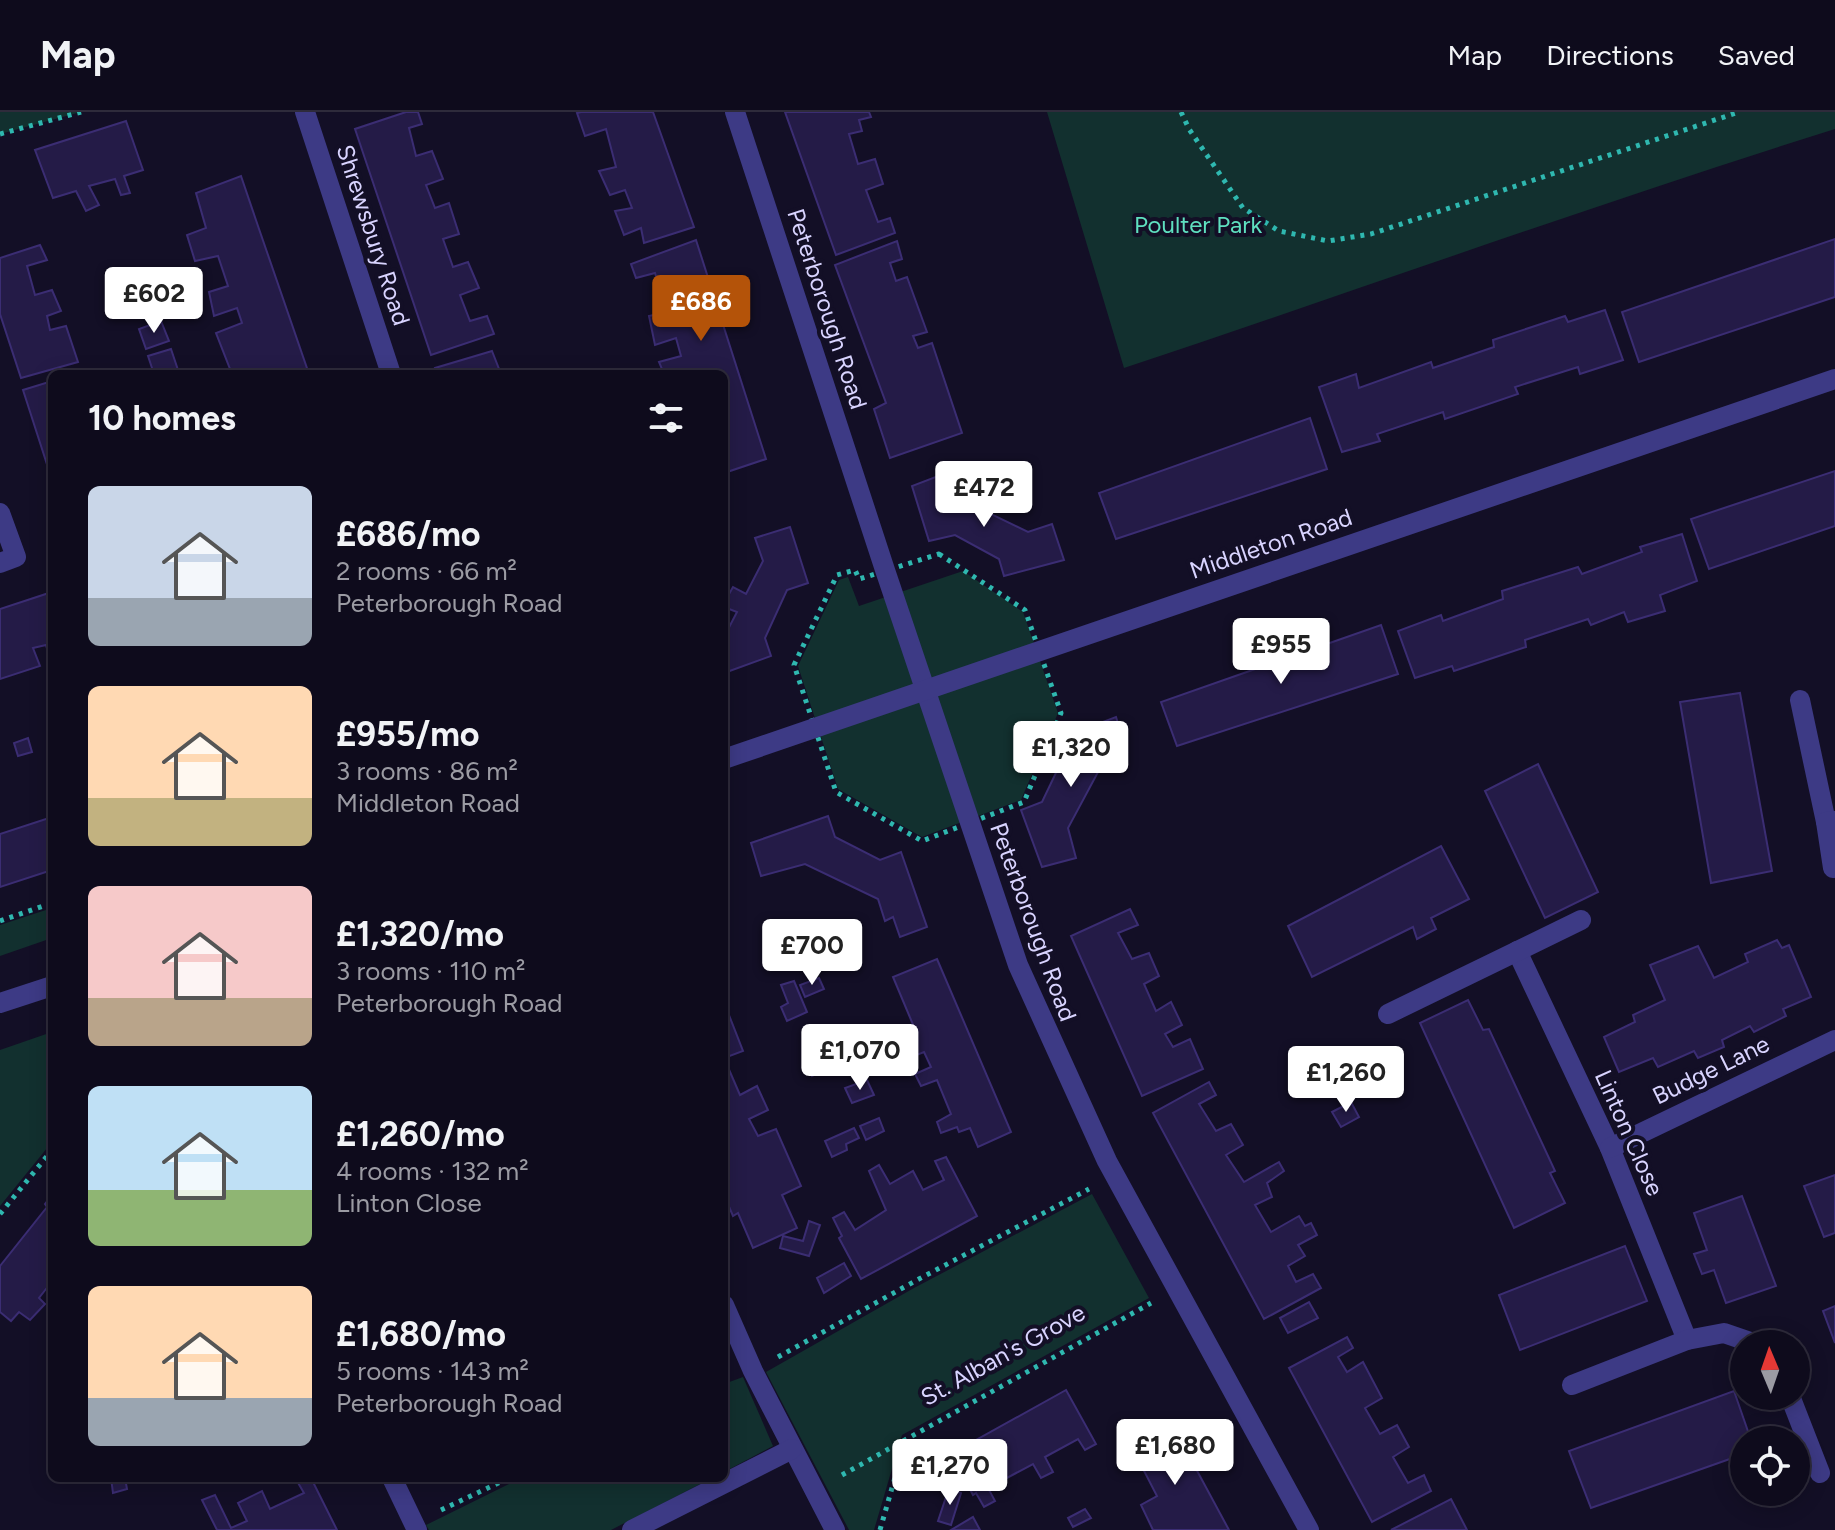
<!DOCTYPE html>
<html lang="en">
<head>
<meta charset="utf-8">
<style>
  body { margin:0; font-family:Figtree,sans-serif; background:#1c1929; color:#f1f3f6; height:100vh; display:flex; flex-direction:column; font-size:30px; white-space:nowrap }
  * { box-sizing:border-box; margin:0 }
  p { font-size:26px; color:#9b9ba3 }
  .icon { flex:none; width:44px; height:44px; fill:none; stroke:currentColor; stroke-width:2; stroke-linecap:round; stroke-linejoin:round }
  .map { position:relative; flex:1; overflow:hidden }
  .sheet { position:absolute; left:48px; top:258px; width:680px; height:1112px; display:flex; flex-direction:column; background:#0e0b1c; border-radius:12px; box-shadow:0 4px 20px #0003,0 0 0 2px #2e2b3b }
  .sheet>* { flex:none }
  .needle { width:52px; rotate:358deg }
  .controls { position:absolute; left:1730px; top:1218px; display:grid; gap:16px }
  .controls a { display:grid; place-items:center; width:80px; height:80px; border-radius:50%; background:#0e0b1c; box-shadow:0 4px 20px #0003,0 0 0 2px #2e2b3b; font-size:40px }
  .price { position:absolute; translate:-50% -68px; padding:0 18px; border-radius:8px; background:#fff; color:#222; font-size:26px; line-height:52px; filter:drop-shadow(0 2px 4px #0008) }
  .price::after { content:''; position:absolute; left:50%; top:48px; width:24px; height:18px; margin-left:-12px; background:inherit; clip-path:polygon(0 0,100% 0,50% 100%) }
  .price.selected { background:#b45309; color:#fff }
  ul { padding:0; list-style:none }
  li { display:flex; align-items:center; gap:24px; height:200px; padding:0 40px }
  li span { display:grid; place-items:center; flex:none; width:224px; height:160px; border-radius:12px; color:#555 }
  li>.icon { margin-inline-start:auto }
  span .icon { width:96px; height:96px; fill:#fffc; stroke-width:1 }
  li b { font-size:34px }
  h2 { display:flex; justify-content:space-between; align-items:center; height:96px; padding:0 40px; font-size:34px }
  header { display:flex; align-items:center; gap:48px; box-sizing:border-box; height:112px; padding:0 40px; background:#0e0b1c; border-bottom:2px solid #2e2b3b }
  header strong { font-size:38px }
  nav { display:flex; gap:44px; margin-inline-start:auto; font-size:28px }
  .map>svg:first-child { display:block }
</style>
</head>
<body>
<header>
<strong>Map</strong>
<nav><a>Map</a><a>Directions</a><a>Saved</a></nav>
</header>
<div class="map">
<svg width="1835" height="1418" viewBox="0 0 1835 1418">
  <rect width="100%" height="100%" fill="#130f26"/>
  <g fill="#12302f">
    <polygon points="0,0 81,0 0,22"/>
    <path d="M 1047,0 L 1835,0 L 1835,17 C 1596,92 1361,177 1124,256 Z"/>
    <polygon points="963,459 1023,500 1058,601 1021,688 922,725 838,677 798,554 839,468 848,465 859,494"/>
    <polygon points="52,796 52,826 0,844 0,813"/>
    <polygon points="52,920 52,1030 0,1094 0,938"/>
    <polygon points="1092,1082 1149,1186 902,1323 874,1418 849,1418 766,1260 914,1176"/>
    <polygon points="743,1265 773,1334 724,1360 724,1272"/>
    <polygon points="521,1366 712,1366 611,1418 429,1418 426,1413"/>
  </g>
  <g fill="#241b47" stroke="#3b2d73" stroke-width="2">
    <polygon points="406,0 418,0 422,12 409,16 416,44 432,39 443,67 426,73 435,96 449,91 459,122 443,127 453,155 468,150 479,176 460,183 470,209 487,204 494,222 431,243 355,17"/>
    <polygon points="581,0 653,0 694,115 644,131 641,116 624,123 615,99 632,96 625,78 610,83 599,59 616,55 606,17 585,24 577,1"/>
    <polygon points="785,0 869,0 871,5 859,8 862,19 849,22 858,52 875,47 883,72 866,78 878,110 890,106 895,121 836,143"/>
    <polygon points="126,9 143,58 124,64 130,81 121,83 115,67 89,74 99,93 86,99 76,79 53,86 35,38"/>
    <polygon points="241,64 258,114 309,262 232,262 216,221 242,211 237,196 214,204 209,180 228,174 218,144 195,149 187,123 206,116 196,81"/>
    <polygon points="1835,127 1835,185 1639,250 1622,200"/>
    <polygon points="696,128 766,347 724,361 724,262 664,262 659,250 681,244 676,226 655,233 649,204 667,200 655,161 636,166 631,152"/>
    <polygon points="897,129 902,147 890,151 896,169 907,165 927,220 913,224 918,236 932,231 962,321 890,346 874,297 886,291 835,153"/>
    <polygon points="40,133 47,148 27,154 35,183 52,178 61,199 47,204 50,218 66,214 78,250 21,266 0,202 0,146"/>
    <polygon points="1605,198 1623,248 1580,262 1578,255 1515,275 1518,282 1445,307 1443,300 1377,322 1380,329 1342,340 1319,275 1356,262 1359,276 1431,250 1433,256 1494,235 1493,228 1565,204 1568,210"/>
    <polygon points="161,209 169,229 146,237 139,217"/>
    <polygon points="171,237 179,261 154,262 148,244"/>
    <polygon points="492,239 501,262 437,262 435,256"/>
    <polygon points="52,269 52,368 23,278"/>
    <polygon points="1310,306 1327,357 1116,427 1099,381"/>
    <polygon points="1835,359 1835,414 1709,457 1691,407"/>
    <polygon points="946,361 954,384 1028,420 1052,412 1064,448 1004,464 999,447 955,423 929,429 912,374"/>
    <polygon points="790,415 808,471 787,478 765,526 771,544 724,561 724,525 737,500 724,495 724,491 733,475 746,482 763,449 755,426"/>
    <polygon points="1682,422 1697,469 1660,483 1665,499 1628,510 1624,500 1591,513 1588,507 1525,528 1526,535 1454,559 1452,554 1415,566 1398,519 1441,503 1443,509 1503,487 1502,479 1578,455 1582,462 1642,440 1640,435"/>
    <polygon points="52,480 52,555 46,533 33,536 40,554 0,567 0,497"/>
    <polygon points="1381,513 1398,562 1177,634 1161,590"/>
    <polygon points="1740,581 1772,759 1711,771 1680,590"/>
    <polygon points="1116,605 1127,640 1105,647 1068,716 1076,746 1042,755 1021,698 1042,690 1065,642 1060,626"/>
    <polygon points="28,626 32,640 18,644 14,631"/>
    <polygon points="1538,652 1598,780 1545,806 1485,679"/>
    <polygon points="828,704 835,725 880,748 901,740 927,815 900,825 893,805 885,809 878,787 805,752 761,764 751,731"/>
    <polygon points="49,706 52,715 52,758 0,775 0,722"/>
    <polygon points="1441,734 1469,787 1431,806 1436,817 1417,827 1413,815 1312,865 1288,814"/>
    <polygon points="1130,797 1138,813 1118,821 1132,847 1149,841 1159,864 1144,872 1156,899 1171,890 1182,913 1165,922 1173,935 1190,927 1203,957 1142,984 1071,824"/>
    <polygon points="1777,828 1782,836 1789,833 1811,885 1783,897 1786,904 1754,920 1750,914 1722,928 1724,935 1698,946 1694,939 1658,955 1653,946 1619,960 1604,925 1635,910 1633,903 1665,888 1650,853 1698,834 1714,866 1748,850 1745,842"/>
    <polygon points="937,847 1011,1020 978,1035 970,1016 959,1020 957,1015 941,1021 937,1010 951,1002 937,968 921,974 915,962 931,955 924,940 909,946 900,921 914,915 893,865"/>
    <polygon points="819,866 824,877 805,885 800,873"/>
    <polygon points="794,869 807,900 787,909 781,895 788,891 781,873"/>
    <polygon points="1468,888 1483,918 1489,917 1555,1059 1550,1061 1565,1091 1514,1116 1420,911"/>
    <polygon points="727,898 743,939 724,946 740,983 757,974 768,998 749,1007 758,1024 776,1017 801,1074 782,1083 797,1116 753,1136 738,1101 733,1104 724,1083 724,899"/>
    <polygon points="823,942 830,956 812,964 806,950"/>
    <polygon points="1345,958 1351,970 1330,980 1325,968"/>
    <polygon points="867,968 874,983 852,991 845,976"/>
    <polygon points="1209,970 1216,983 1199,992 1216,1019 1231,1012 1243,1033 1226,1043 1244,1070 1279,1050 1284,1059 1267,1071 1272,1085 1255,1093 1271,1120 1299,1104 1305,1114 1311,1111 1317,1123 1298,1133 1305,1144 1288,1154 1296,1170 1313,1162 1321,1176 1264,1207 1153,1001"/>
    <polygon points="1351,990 1359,1005 1341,1015 1332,1000"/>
    <polygon points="879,1006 884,1019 866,1028 860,1014"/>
    <polygon points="854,1016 859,1026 846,1032 847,1038 832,1045 825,1029"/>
    <polygon points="946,1045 977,1104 861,1167 839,1126 842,1124 833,1106 844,1100 855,1118 886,1098 869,1059 879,1053 890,1072 913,1059 923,1078 944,1068 935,1049"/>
    <polygon points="1835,1063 1835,1121 1824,1125 1804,1074"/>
    <polygon points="52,1083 52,1175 49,1179 46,1177 39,1186 45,1192 30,1208 19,1200 11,1209 0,1200 0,1154 47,1095 45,1092"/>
    <polygon points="1742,1084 1776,1174 1726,1191 1714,1158 1702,1162 1694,1142 1707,1138 1694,1101"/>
    <polygon points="809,1109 820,1113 809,1144 780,1136 783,1124 803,1129"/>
    <polygon points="1625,1134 1647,1189 1520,1238 1499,1183"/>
    <polygon points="844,1151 851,1164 824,1181 817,1166"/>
    <polygon points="1309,1190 1318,1206 1288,1221 1280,1206"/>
    <polygon points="1835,1194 1835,1231 1823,1199"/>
    <polygon points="1347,1225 1353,1236 1338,1245 1347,1260 1363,1250 1382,1286 1365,1296 1380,1322 1397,1313 1409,1335 1393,1345 1408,1371 1424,1363 1431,1379 1372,1410 1289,1256"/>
    <polygon points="1066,1278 1096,1332 1085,1338 1078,1327 1045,1345 1053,1360 1041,1366 1033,1352 988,1376 995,1389 984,1395 976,1381 973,1383 951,1342"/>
    <polygon points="1734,1279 1751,1328 1744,1328 1744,1342 1591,1396 1569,1339"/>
    <polygon points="1174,1316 1229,1418 1153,1418 1141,1393 1157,1384 1139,1349 1124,1356 1120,1345"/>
    <polygon points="111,1366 125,1366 127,1377 113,1381"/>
    <polygon points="302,1366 311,1366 337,1418 217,1418 202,1388 215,1383 231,1416 247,1409 238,1391 262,1379 270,1397 304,1381 297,1369"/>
    <polygon points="949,1376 961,1381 951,1413 938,1409"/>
    <polygon points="1451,1387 1467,1418 1391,1418"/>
    <polygon points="1085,1397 1091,1406 1073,1415 1068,1406"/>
    <polygon points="973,1405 980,1418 951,1418"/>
  </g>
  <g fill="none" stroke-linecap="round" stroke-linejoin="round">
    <g stroke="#2fb8b0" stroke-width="5" stroke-dasharray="4 6" stroke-linecap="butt">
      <polyline points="1181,0 1189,17 1243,96 1279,119 1328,129 1371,122 1739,0"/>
      <polyline points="0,22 81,0"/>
      <polygon points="939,442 1025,498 1061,601 1024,690 922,729 836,680 794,553 837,463 855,458 859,467"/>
      <polyline points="0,809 52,791"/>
      <polyline points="0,1102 52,1038"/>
      <polyline points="778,1245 917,1168 1089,1077"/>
      <polyline points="842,1363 1151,1191"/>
      <polyline points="441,1398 509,1366"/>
      <polyline points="880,1418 906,1327"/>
    </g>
    <g stroke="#3d3a85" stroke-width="20">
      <polyline points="305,0 391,262"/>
      <polyline points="735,0 885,458 1018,853 1107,1049 1309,1418"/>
      <polyline points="0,401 16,445 0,451"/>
      <polyline points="1800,588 1826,710"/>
      <polyline points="1833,756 1826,710 1835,709"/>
      <polyline points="1517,839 1610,1036 1687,1228"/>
      <polyline points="1388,902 1581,808"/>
      <polyline points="1610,1036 1835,928"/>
      <polyline points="724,1193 753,1259 835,1418"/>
      <polyline points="1572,1273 1687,1228 1724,1221 1756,1232"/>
      <polyline points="1790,1284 1820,1361"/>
      <polyline points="392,1366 417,1418"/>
      <polyline points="632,1418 792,1337"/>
    </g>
    <g stroke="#3d3a85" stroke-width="20">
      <polyline points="724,647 1835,267"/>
      <polyline points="0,891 52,874"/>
    </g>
  </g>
  <g text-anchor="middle" stroke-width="8" stroke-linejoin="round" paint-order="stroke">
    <g font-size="24" fill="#5fe0c0" stroke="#130f26">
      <text x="1198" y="121">Poulter Park</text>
    </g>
    <g font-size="24" fill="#d9d4ff" stroke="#130f26">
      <text transform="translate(373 123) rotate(72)" y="8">Shrewsbury Road</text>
      <text transform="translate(827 197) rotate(72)" y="8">Peterborough Road</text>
      <text transform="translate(1271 432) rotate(-19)" y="8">Middleton Road</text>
      <text transform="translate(1033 810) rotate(70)" y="8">Peterborough Road</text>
      <text transform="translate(1711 958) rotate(-26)" y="8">Budge Lane</text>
      <text transform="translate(1629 1021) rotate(66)" y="8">Linton Close</text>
      <text transform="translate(1003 1243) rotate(-29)" y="8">St. Alban's Grove</text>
    </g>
  </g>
</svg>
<div class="controls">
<a><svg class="needle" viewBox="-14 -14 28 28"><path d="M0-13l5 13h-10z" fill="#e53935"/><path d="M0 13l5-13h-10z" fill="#9b9ba3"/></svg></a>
<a><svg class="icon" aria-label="locate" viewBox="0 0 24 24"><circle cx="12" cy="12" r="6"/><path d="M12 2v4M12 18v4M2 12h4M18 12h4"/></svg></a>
</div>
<b class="price" style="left:154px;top:223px">£602</b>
<b class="price selected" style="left:701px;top:231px">£686</b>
<b class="price" style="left:984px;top:417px">£472</b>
<b class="price" style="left:1281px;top:574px">£955</b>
<b class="price" style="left:1071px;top:677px">£1,320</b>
<b class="price" style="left:812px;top:875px">£700</b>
<b class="price" style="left:860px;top:980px">£1,070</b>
<b class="price" style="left:1346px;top:1002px">£1,260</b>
<b class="price" style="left:1175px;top:1375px">£1,680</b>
<b class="price" style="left:950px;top:1395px">£1,270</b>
<section class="sheet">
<h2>10 homes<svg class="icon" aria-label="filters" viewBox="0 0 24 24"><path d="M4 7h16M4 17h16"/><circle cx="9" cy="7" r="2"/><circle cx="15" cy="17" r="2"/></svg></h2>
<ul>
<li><span style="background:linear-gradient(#c9d6e8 70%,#9aa5b1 0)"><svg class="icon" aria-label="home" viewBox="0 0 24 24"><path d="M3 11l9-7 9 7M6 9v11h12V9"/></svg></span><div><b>£686/mo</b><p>2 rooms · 66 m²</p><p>Peterborough Road</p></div></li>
<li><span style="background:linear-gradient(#ffd9b3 70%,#c2b280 0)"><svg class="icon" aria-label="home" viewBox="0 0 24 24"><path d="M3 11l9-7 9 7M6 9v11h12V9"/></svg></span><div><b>£955/mo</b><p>3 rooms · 86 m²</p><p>Middleton Road</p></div></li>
<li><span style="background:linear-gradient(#f6c9c9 70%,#b9a48a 0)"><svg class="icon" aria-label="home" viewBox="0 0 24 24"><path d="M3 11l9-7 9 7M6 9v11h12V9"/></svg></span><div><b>£1,320/mo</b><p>3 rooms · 110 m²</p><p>Peterborough Road</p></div></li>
<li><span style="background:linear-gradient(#bfe0f5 65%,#8fb573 0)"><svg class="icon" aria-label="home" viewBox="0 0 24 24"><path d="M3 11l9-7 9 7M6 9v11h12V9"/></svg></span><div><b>£1,260/mo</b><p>4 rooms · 132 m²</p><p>Linton Close</p></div></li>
<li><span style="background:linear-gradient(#ffd9b3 70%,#9aa5b1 0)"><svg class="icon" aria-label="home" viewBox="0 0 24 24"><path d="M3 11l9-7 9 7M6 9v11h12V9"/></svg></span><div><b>£1,680/mo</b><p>5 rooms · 143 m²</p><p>Peterborough Road</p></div></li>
</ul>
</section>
</div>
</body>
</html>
